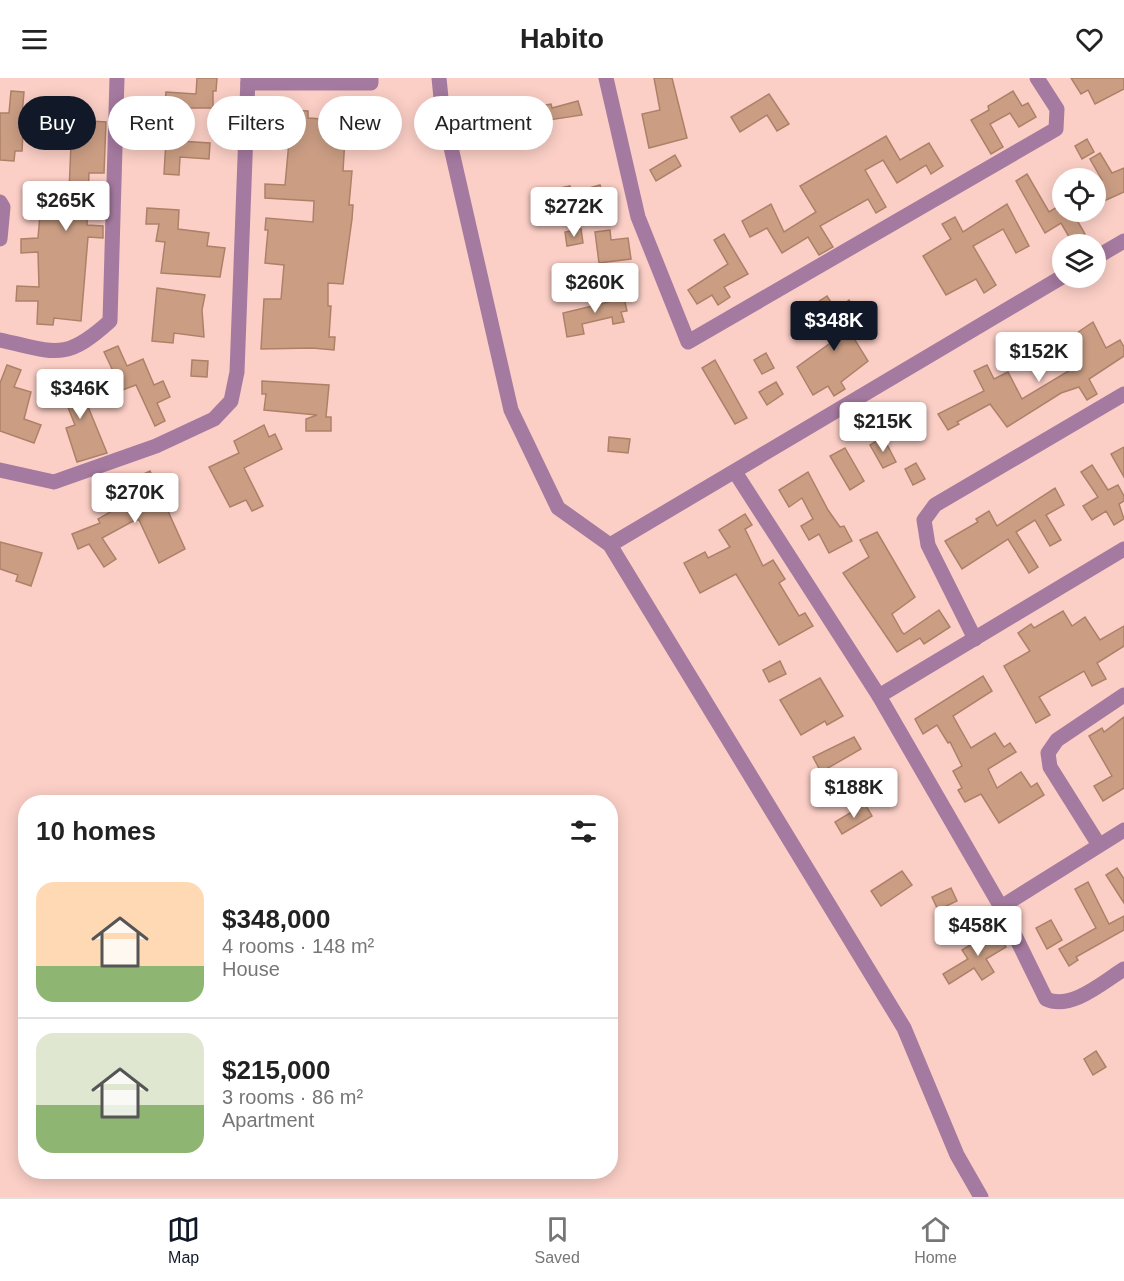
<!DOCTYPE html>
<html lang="en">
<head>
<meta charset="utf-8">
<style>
  body { margin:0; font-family:Helvetica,sans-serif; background:#f2f2f2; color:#222; height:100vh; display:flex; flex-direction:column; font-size:22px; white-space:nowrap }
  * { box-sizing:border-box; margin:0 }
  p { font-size:20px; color:#767676 }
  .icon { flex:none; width:33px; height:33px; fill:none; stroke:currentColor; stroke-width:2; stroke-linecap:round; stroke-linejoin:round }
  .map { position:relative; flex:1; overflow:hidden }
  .sheet { position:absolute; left:18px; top:717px; width:600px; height:384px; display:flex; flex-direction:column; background:#fff; border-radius:24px; box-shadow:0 3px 15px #0003 }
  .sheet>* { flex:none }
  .top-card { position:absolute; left:18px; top:18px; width:600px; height:54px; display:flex; gap:12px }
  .buttons { position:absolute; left:1052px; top:90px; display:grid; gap:12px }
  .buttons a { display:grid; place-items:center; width:54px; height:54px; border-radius:50%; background:#fff; box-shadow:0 3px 15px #0003; font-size:30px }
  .price { position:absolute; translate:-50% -51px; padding:0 14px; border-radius:6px; background:#fff; color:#222; font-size:20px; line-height:39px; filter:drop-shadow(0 2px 3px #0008) }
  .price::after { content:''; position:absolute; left:50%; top:36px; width:18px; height:14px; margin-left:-9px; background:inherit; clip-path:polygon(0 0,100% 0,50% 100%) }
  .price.active { background:#111827; color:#fff }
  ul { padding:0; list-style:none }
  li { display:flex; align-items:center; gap:18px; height:150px; padding:0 18px }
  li+li { border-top:2px solid #e0e0e0 }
  li span { display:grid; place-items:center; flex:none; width:168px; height:120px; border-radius:18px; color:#555 }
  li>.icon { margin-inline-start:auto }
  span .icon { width:72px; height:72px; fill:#fffc; stroke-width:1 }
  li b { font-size:26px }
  h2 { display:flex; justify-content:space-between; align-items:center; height:72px; padding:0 18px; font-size:26px }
  .tag { padding:0 21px; border-radius:27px; background:#fff; box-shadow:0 3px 15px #0003; font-size:21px; line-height:54px }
  .tag.active { background:#111827; color:#fff }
  header { display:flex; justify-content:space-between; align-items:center; height:78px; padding:0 18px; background:#fff; font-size:27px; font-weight:600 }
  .tab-bar { display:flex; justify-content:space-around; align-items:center; height:84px; border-top:2px solid #e0e0e0; background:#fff; font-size:16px; color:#767676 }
  .tab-bar a { display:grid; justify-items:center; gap:3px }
  .tab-bar .active { color:#111827 }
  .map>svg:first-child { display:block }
</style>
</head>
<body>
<header><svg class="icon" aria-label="menu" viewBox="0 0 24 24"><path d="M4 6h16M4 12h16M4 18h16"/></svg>Habito<svg class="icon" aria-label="heart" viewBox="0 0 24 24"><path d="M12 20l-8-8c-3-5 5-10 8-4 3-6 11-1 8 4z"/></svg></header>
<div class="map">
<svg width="1124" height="1119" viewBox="0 0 1124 1119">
  <rect width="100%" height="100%" fill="#fbcfc6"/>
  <g fill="#cb9e84" stroke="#ad8168" stroke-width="1.5">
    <polygon points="197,0 217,0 216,13 213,13 213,30 181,30 180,63 210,65 209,81 180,79 179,97 164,96 166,62 145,62 145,44 163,45 166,14 196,16"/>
    <polygon points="654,0 672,0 687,60 649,70 642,36 660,32"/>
    <polygon points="1071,0 1124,0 1124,11 1095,26 1088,12 1081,16"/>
    <polygon points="11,13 24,14 22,37 45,40 43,57 23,55 22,73 15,73 14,83 0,82 0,35 9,35"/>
    <polygon points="1013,13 1022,28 1028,25 1036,39 1019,49 1010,35 990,46 1003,69 991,76 971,42 989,32 988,28"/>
    <polygon points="769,16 789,46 777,53 767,37 740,54 731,39"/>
    <polygon points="578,23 582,37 529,45 528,37 534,35 533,29 551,26 552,30"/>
    <polygon points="287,32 308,33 308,40 337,42 336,59 345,60 343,93 352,93 349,127 353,127 352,141 343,206 328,205 328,228 331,228 329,259 335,259 334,272 312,270 261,271 264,221 281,221 284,187 265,185 268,152 265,152 266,140 313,144 314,123 265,120 265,106 285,107 290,53 286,52"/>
    <polygon points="72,42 106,44 104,95 89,95 87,147 103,148 103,160 88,159 81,243 54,240 53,247 37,246 38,223 16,223 17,208 39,209 38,174 21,175 21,161 38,160 42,113 69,114"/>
    <polygon points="886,58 900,82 929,65 943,88 931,96 926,87 897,105 883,82 865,92 886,129 876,135 868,121 820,148 833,169 819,177 808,159 782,175 767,150 750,159 742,143 771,126 784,154 816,134 800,108"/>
    <polygon points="1087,61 1094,74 1082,81 1075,68"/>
    <polygon points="1100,75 1112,95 1124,90 1124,114 1095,127 1095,106 1102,102 1090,81"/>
    <polygon points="675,77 681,88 656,103 650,92"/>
    <polygon points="1027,96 1049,134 1062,126 1062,134 1079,134 1074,137 1085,156 1072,164 1061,145 1045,155 1016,103"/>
    <polygon points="600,107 604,121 586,126 582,112"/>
    <polygon points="570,108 573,123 553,127 550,112"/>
    <polygon points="1007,126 1029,168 1016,175 1003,151 973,168 996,207 984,215 976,201 946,217 923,178 951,161 942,146 955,139 963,154"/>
    <polygon points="147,130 179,132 178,151 209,155 207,168 225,170 220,199 161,195 165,164 156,163 159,146 146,146"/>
    <polygon points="581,151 583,165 567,168 565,154"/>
    <polygon points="610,152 611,162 628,160 631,181 599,185 595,154"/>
    <polygon points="724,156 748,196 724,209 730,219 718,227 712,217 697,226 688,212 728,186 714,162"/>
    <polygon points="615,208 619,221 624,220 627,233 621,234 624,244 613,246 612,239 582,246 584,256 567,259 563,235 609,224 606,210"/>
    <polygon points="157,210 205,217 202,232 204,259 174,255 173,265 152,263"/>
    <polygon points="827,218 836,232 849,222 859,236 845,246 868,283 841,304 845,311 834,318 828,308 813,317 797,289 836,261 815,226"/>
    <polygon points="1093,244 1106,270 1120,262 1124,269 1124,278 1089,301 1097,316 1087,322 1079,309 1061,315 1007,349 990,326 957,344 959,346 948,352 938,336 984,313 974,293 987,287 994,301 1008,294 1022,321 1082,285 1068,261"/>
    <polygon points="118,268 127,288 143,281 154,307 163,303 170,319 157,325 165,343 155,348 136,307 106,318 99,301 114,295 104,274"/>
    <polygon points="766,275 774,290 762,296 754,282"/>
    <polygon points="192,282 208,283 207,299 191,298"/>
    <polygon points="715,282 747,340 735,346 702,290"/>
    <polygon points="7,287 21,292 14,309 31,314 24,341 41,347 34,365 0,353 0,305"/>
    <polygon points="73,292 107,375 77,384 66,350 75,347 56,299"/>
    <polygon points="262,303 329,307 326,339 331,339 331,353 306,353 306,341 317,337 264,332 266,316 262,316"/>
    <polygon points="776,304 783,316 767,327 759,314"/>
    <polygon points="264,347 269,359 275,356 282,371 244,390 263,428 252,433 246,422 230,429 209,389 239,375 234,363"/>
    <polygon points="609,359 630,361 628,375 608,373"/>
    <polygon points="883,359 896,384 883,390 870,367"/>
    <polygon points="1124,369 1124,399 1111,376"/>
    <polygon points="845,370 864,403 850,412 830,378"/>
    <polygon points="916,385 925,401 913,407 905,391"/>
    <polygon points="1092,387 1108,412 1118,407 1124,418 1124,423 1119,426 1124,441 1114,447 1106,433 1092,442 1083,428 1098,419 1081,394"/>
    <polygon points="150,393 185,471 159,485 139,442 135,442 102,460 116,481 104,489 89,466 78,471 72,456 100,445 98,441 112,433 106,421 118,414 124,426 145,416 137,399"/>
    <polygon points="808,394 828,432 840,449 844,448 852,463 829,475 819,456 809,462 801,448 813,441 802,420 789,429 779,412"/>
    <polygon points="1055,410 1064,427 1046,437 1061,462 1050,468 1035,442 1016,454 1038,489 1029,495 1008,461 962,491 945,463 978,444 976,441 989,433 997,448"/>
    <polygon points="745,436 752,447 745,451 763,488 773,482 785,501 779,505 799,538 805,535 813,548 779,567 736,496 700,515 684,485 705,474 708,480 730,469 719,452"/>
    <polygon points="877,454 915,519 892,536 902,554 904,556 939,532 950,549 924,566 920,560 897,574 843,495 869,479 860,462"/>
    <polygon points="0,464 42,475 31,508 16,503 18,497 0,491"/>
    <polygon points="1063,533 1072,548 1085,539 1100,562 1124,548 1124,568 1097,585 1106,601 1092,608 1084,593 1039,619 1050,637 1036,645 1004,588 1030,573 1018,555 1031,546 1034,550"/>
    <polygon points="780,583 786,596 769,604 763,592"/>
    <polygon points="983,598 992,613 953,638 971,670 995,655 1004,669 1010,665 1016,674 988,691 997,710 1021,694 1031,709 1037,705 1044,717 999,745 981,716 965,724 958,712 962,710 953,693 962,688 950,664 948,665 937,647 923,656 915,641"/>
    <polygon points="820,600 843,638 827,647 825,643 801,657 780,622"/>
    <polygon points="1124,639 1124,710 1103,723 1094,708 1112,698 1089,658 1102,650 1104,654"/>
    <polygon points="854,659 861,671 821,694 813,679"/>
    <polygon points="865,726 872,738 842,756 835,744"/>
    <polygon points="1117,790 1124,801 1124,825 1106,797"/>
    <polygon points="902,793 912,807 881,828 871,813"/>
    <polygon points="1088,804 1109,846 1124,838 1124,852 1076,879 1078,882 1069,888 1059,871 1096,850 1075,811"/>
    <polygon points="951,810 957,823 938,832 932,819"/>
    <polygon points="1051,842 1062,862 1047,871 1036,850"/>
    <polygon points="996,851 1006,869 986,881 994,894 982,902 974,890 949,906 943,896 968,881 962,872"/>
    <polygon points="1096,973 1106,989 1093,997 1084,981"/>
  </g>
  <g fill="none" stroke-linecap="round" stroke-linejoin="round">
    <g stroke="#a57aa0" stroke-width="15">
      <polyline points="439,0 442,30 511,332 558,430 610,467 904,950 957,1077 981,1119"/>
      <polyline points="606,0 638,139 688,264 1056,51 1057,31 1037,0"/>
      <polyline points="248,5 371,5 371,0"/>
      <polyline points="0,124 3,129 0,161"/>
      <polyline points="1095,180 1124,163"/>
      <path d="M 0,262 C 55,274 65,284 110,243 L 117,0"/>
      <polyline points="0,392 54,404 156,368 214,341 231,323 237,294 248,0"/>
      <path d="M 735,394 L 879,618 L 1001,829 L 1046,921 C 1071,933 1103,904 1124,891"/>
      <polyline points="610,467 1062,199"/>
      <polyline points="975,561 928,467 924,442 935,427 1124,316"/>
      <polyline points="879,618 1124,471"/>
      <polyline points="1099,767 1050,689 1048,675 1057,662 1124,617"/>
      <polyline points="1001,829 1124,752"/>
    </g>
  </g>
</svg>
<div class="buttons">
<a><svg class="icon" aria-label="locate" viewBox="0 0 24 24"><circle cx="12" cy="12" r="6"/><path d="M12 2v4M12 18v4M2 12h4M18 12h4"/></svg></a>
<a><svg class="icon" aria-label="layers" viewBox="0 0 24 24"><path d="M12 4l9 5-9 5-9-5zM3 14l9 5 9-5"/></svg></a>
</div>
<b class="price" style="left:66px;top:154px">$265K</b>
<b class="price" style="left:574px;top:160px">$272K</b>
<b class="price" style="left:595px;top:236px">$260K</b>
<b class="price active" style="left:834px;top:274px">$348K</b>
<b class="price" style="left:1039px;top:305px">$152K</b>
<b class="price" style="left:80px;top:342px">$346K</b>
<b class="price" style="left:883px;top:375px">$215K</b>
<b class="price" style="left:135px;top:446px">$270K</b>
<b class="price" style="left:854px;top:741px">$188K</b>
<b class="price" style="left:978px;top:879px">$458K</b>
<div class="top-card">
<a class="tag active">Buy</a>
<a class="tag">Rent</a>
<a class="tag">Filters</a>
<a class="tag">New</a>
<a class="tag">Apartment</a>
</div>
<section class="sheet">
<h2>10 homes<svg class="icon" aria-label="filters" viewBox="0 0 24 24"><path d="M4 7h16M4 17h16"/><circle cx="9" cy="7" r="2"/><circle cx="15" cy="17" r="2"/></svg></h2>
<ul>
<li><span style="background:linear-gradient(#ffd9b3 70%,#8fb573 0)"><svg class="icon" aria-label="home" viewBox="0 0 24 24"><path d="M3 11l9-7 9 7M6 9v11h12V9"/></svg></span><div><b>$348,000</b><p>4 rooms · 148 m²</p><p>House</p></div></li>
<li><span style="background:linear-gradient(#dfe7d0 60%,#8fb573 0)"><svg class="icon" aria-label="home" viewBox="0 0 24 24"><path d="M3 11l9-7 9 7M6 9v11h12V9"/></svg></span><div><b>$215,000</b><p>3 rooms · 86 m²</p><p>Apartment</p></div></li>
</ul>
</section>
</div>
<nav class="tab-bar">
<a class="active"><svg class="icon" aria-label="map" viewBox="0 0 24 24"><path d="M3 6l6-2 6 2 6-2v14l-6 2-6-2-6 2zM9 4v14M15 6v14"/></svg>Map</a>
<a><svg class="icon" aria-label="saved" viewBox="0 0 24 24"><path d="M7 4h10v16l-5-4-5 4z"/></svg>Saved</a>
<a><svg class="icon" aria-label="home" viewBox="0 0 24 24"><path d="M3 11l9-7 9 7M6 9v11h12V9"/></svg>Home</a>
</nav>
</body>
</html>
